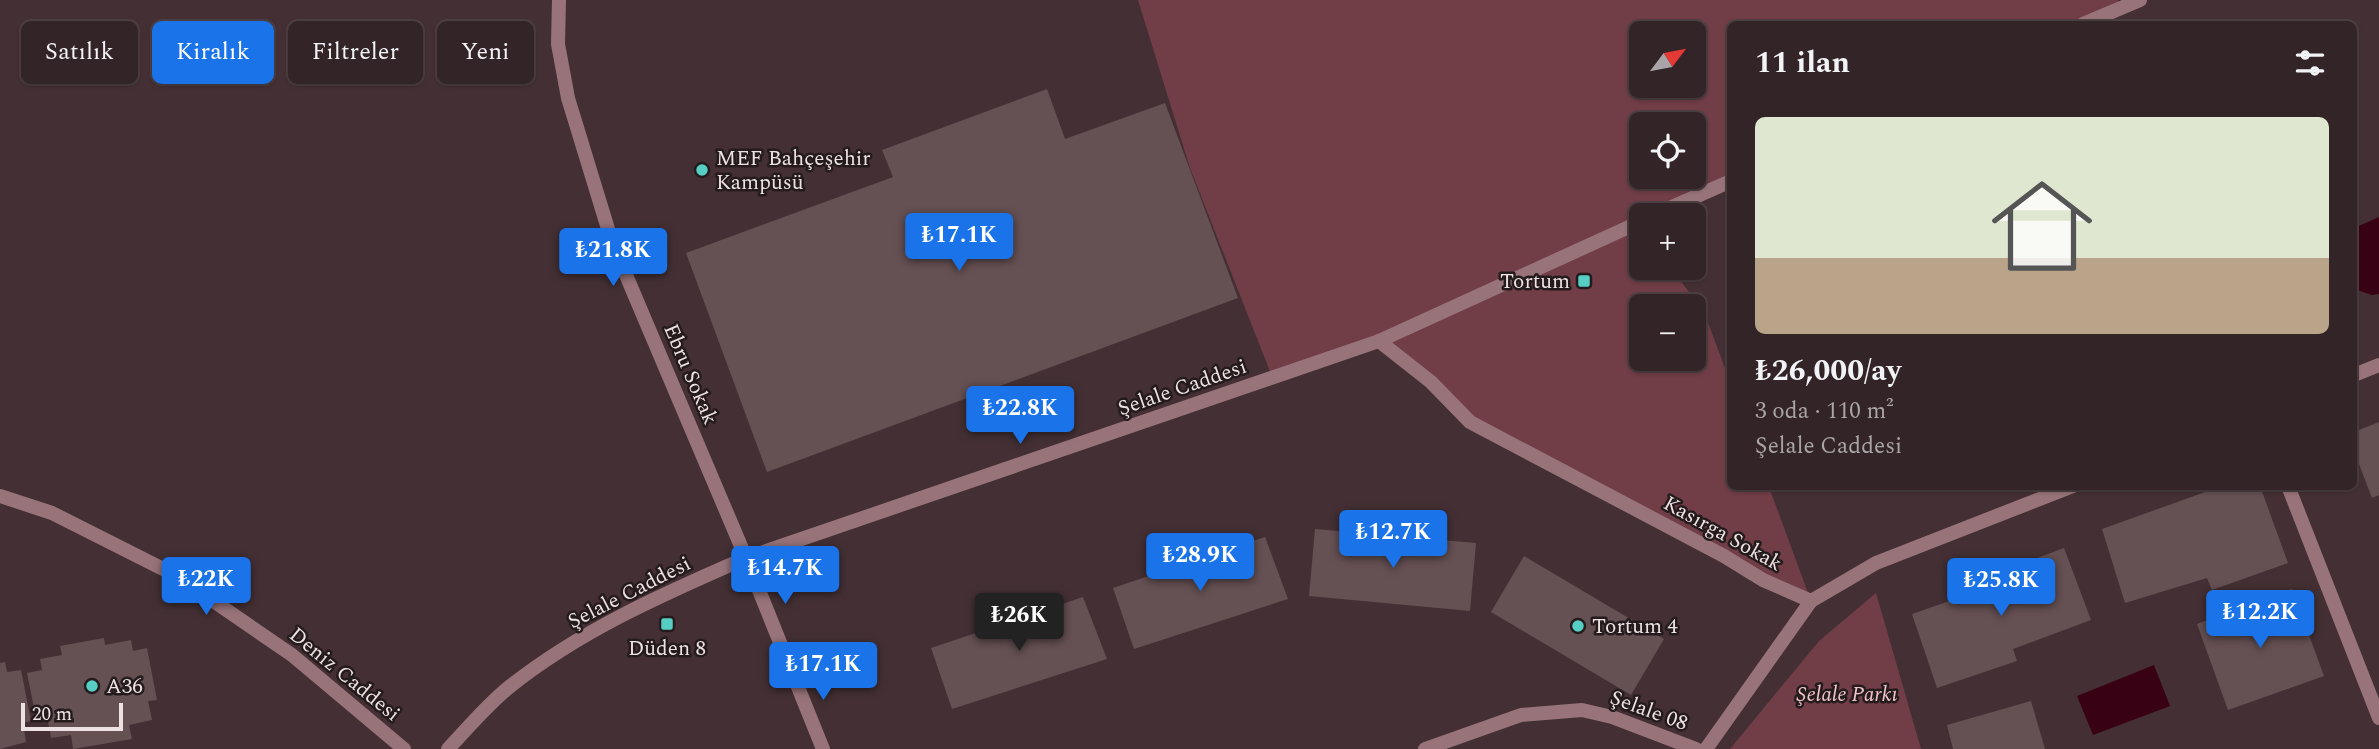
<!DOCTYPE html>
<html lang="tr">
<head>
<meta charset="utf-8">
<style>
  body { margin:0; font-family:Spectral,serif; background:#3b2c2f; color:#f1f3f6; height:100vh; display:flex; flex-direction:column; font-size:26px; white-space:nowrap }
  * { box-sizing:border-box; margin:0 }
  p { font-size:23px; color:#a9a4a7 }
  .icon { flex:none; width:38px; height:38px; fill:none; stroke:currentColor; stroke-width:2; stroke-linecap:round; stroke-linejoin:round }
  .map { position:relative; flex:1; overflow:hidden }
  .details { position:absolute; left:1727px; top:21px; width:630px; height:469px; display:flex; flex-direction:column; background:#332427; border-radius:10px; box-shadow:0 2px 5px #0004,0 0 0 2px #4e4144 }
  .details>* { flex:none }
  .guide { position:absolute; left:21px; top:21px; width:665px; height:63px; display:flex; gap:14px }
  .needle { width:46px; rotate:58deg }
  .tools { position:absolute; left:1629px; top:21px; display:grid; gap:14px }
  .tools a { display:grid; place-items:center; width:77px; height:77px; border-radius:10px; background:#332427; box-shadow:0 2px 5px #0004,0 0 0 2px #4e4144; font-size:35px }
  .scale { position:absolute; left:21px; bottom:18px; width:102px; box-sizing:border-box; padding-left:7px; border:4px solid #eee1e3; border-top:0; font-size:19px; line-height:24px; white-space:nowrap; color:#eee1e3; -webkit-text-stroke:5px #241b1d; paint-order:stroke }
  .price { position:absolute; translate:-50% -60px; padding:0 16px; border-radius:7px; background:#1a73e8; color:#fff; font-size:23px; line-height:46px; filter:drop-shadow(0 2px 4px #0008) }
  .price::after { content:''; position:absolute; left:50%; top:42px; width:21px; height:16px; margin-left:-10px; background:inherit; clip-path:polygon(0 0,100% 0,50% 100%) }
  .price.on { background:#222; color:#fff }
  ul { padding:0; list-style:none }
  li { display:grid; align-content:center; gap:14px; height:371px; padding:0 28px }
  li+li { border-top:2px solid #4e4144 }
  li span { display:grid; place-items:center; height:217px; border-radius:10px; color:#555 }
  li>.icon { margin-inline-start:auto }
  span .icon { width:126px; height:126px; fill:#fffc; stroke-width:1 }
  li b { font-size:30px }
  h2 { display:flex; justify-content:space-between; align-items:center; height:84px; padding:0 28px; font-size:30px }
  .pill { padding:0 24px; border-radius:10px; background:#332427; box-shadow:0 2px 5px #0004,0 0 0 2px #4e4144; font-size:24px; line-height:63px }
  .pill.on { background:#1a73e8; color:#fff }
  .map>svg:first-child { display:block }
</style>
</head>
<body>
<div class="map">
<svg width="2379" height="749" viewBox="0 0 2379 749">
  <rect width="100%" height="100%" fill="#443034"/>
  <g fill="#713d47" fill-rule="evenodd">
    <path d="M 1138,0 L 2118,0 L 2121,8 L 2083,24 L 1731,24 L 1731,181 L 1654,215 L 1642,215 L 1642,268 L 1675,268 L 1683,284 L 1704,312 L 1731,384 L 1731,486 L 1769,487 L 1811,601 L 1470,422 L 1379,341 L 1273,379 L 1190,168 ZM 1642,33 L 1694,33 L 1694,86 L 1642,86 ZM 1642,124 L 1694,124 L 1694,177 L 1642,177 ZM 1642,306 L 1694,306 L 1694,359 L 1642,359 Z"/>
    <polygon points="1876,593 1921,749 1730,749 1819,641"/>
  </g>
  <g fill="#380214">
    <polygon points="2379,217 2379,294 2372,295 2354,289 2354,228"/>
    <polygon points="2154,665 2170,706 2093,735 2077,696"/>
  </g>
  <g fill="#655053">
    <polygon points="1047,89 1065,139 1165,103 1238,298 767,472 686,253 893,177 882,150"/>
    <polygon points="2379,422 2379,495 2372,498 2354,451 2354,432"/>
    <polygon points="2222,486 2260,486 2288,563 2212,590 2207,578 2125,603 2102,529"/>
    <polygon points="1315,529 1476,543 1470,611 1309,596"/>
    <polygon points="1265,537 1288,599 1134,649 1113,588"/>
    <polygon points="2064,548 2091,620 2013,649 2017,661 1937,688 1912,614 1990,587 1986,577"/>
    <polygon points="1524,556 1664,639 1631,695 1491,612"/>
    <polygon points="2292,589 2324,676 2228,710 2197,624"/>
    <polygon points="1083,597 1107,659 952,709 931,648"/>
    <polygon points="104,638 105,645 131,640 133,651 147,648 157,700 148,701 152,720 129,725 132,739 73,749 71,735 51,738 46,711 35,713 27,673 42,670 40,659 62,655 60,646"/>
    <polygon points="5,662 7,672 21,670 31,721 23,723 26,742 0,749 0,663"/>
    <polygon points="2031,701 2045,749 1953,749 1947,725"/>
  </g>
  <g fill="none" stroke-linecap="round" stroke-linejoin="round">
    <g stroke="#98747a" stroke-width="14">
      <polyline points="559,0 558,44 568,98 612,242 746,558 823,749"/>
      <polyline points="2083,24 2140,0"/>
      <polyline points="1654,215 1731,181"/>
      <polyline points="1379,341 1431,382 1470,422 1724,556 1763,580 1811,601 1876,563 2073,486"/>
      <polyline points="2354,375 2379,365"/>
      <polyline points="2288,486 2379,718"/>
      <polyline points="0,496 52,513 177,576 292,655 404,749"/>
      <path d="M 448,749 C 467,729 486,706 508,688 C 579,631 663,594 746,558 L 1379,341 L 1642,221"/>
      <polyline points="1425,749 1521,715 1582,710 1612,717 1696,749"/>
      <polyline points="1706,749 1811,601"/>
    </g>
  </g>
  <g fill="#56cec4" stroke="#241b1d" stroke-width="2.5">
    <circle cx="702" cy="170" r="7"/>
    <rect x="1577" y="274" width="14" height="14" rx="3.5"/>
    <rect x="660" y="617" width="14" height="14" rx="3.5"/>
    <circle cx="1578" cy="626" r="7"/>
    <circle cx="92" cy="686" r="7"/>
  </g>
  <g text-anchor="middle" stroke-width="5" stroke-linejoin="round" paint-order="stroke">
    <g font-size="21" fill="#eee1e3" stroke="#241b1d" text-anchor="start">
      <text x="716" y="165">MEF Bahçeşehir<tspan x="716" dy="24">Kampüsü</tspan></text>
      <text x="1570" y="288" text-anchor="end">Tortum</text>
      <text x="1592" y="633">Tortum 4</text>
      <text x="667" y="655" text-anchor="middle">Düden 8</text>
      <text x="106" y="693">A36</text>
    </g>
    <g font-size="21" fill="#eee1e3" stroke="#241b1d">
      <text transform="translate(691 374) rotate(67)" y="7">Ebru Sokak</text>
      <text transform="translate(1182 387) rotate(-19)" y="7">Şelale Caddesi</text>
      <text transform="translate(1723 533) rotate(29)" y="7">Kasırga Sokak</text>
      <text transform="translate(629 592) rotate(-27)" y="7">Şelale Caddesi</text>
      <text transform="translate(345 674) rotate(39)" y="7">Deniz Caddesi</text>
      <text transform="translate(1649 710) rotate(20)" y="7">Şelale 08</text>
    </g>
    <g font-size="21" font-style="italic" fill="#f3c4cc" stroke="#241b1d">
      <text x="1847" y="701">Şelale Parkı</text>
    </g>
  </g>
</svg>
<div class="tools">
<a><svg class="needle" viewBox="-14 -14 28 28"><path d="M0-13l5 13h-10z" fill="#e53935"/><path d="M0 13l5-13h-10z" fill="#a9a4a7"/></svg></a>
<a><svg class="icon" aria-label="locate" viewBox="0 0 24 24"><circle cx="12" cy="12" r="6"/><path d="M12 2v4M12 18v4M2 12h4M18 12h4"/></svg></a>
<a>+</a>
<a>−</a>
</div>
<div class="scale">20 m</div>
<b class="price" style="left:959px;top:273px">₺17.1K</b>
<b class="price" style="left:613px;top:288px">₺21.8K</b>
<b class="price" style="left:1020px;top:446px">₺22.8K</b>
<b class="price" style="left:1393px;top:570px">₺12.7K</b>
<b class="price" style="left:1200px;top:593px">₺28.9K</b>
<b class="price" style="left:785px;top:606px">₺14.7K</b>
<b class="price" style="left:206px;top:617px">₺22K</b>
<b class="price" style="left:2001px;top:618px">₺25.8K</b>
<b class="price" style="left:2260px;top:650px">₺12.2K</b>
<b class="price on" style="left:1019px;top:653px">₺26K</b>
<b class="price" style="left:823px;top:702px">₺17.1K</b>
<div class="guide">
<a class="pill">Satılık</a>
<a class="pill on">Kiralık</a>
<a class="pill">Filtreler</a>
<a class="pill">Yeni</a>
</div>
<section class="details">
<h2>11 ilan<svg class="icon" aria-label="filters" viewBox="0 0 24 24"><path d="M4 7h16M4 17h16"/><circle cx="9" cy="7" r="2"/><circle cx="15" cy="17" r="2"/></svg></h2>
<ul>
<li><span style="background:linear-gradient(#dfe7d0 65%,#b9a48a 0)"><svg class="icon" aria-label="home" viewBox="0 0 24 24"><path d="M3 11l9-7 9 7M6 9v11h12V9"/></svg></span><div><b>₺26,000/ay</b><p>3 oda · 110 m²</p><p>Şelale Caddesi</p></div></li>
</ul>
</section>
</div>
</body>
</html>
